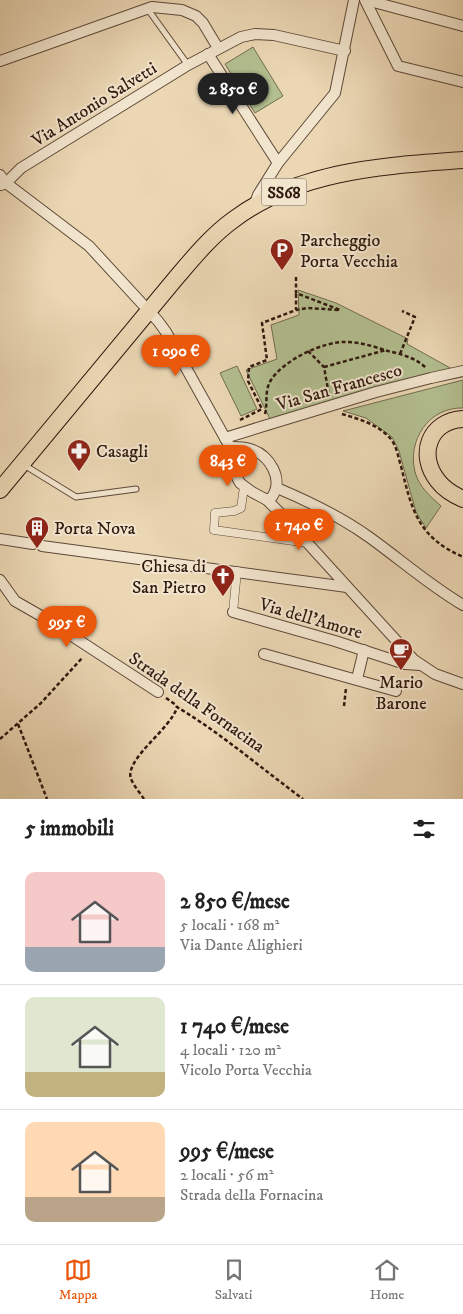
<!DOCTYPE html>
<html lang="it">
<head>
<meta charset="utf-8">
<style>
  body { margin:0; font-family:"IM FELL DW Pica",serif; background:#f6f6f6; color:#222; height:100vh; display:flex; flex-direction:column; font-size:19px; white-space:nowrap }
  * { box-sizing:border-box; margin:0 }
  p { font-size:16px; color:#767676 }
  .icon { flex:none; width:28px; height:28px; fill:none; stroke:currentColor; stroke-width:2; stroke-linecap:round; stroke-linejoin:round }
  .map { position:relative; height:799px; overflow:hidden }
  .drawer { display:flex; flex-direction:column; background:#fff; flex:1 }
  .drawer>* { flex:none }
  .price { position:absolute; translate:-50% -42px; padding:0 11px; border-radius:18px; background:#ea580c; color:#fff; font-size:16px; line-height:32px; filter:drop-shadow(0 1px 2px #0008) }
  .price::after { content:''; position:absolute; left:50%; top:30px; width:15px; height:11px; margin-left:-8px; background:inherit; clip-path:polygon(0 0,100% 0,50% 100%) }
  .price.active { background:#222; color:#fff }
  ul { padding:0; list-style:none }
  li { display:flex; align-items:center; gap:15px; height:125px; padding:0 25px }
  li+li { border-top:1px solid #e0e0e0 }
  li span { display:grid; place-items:center; flex:none; width:140px; height:100px; border-radius:10px; color:#555 }
  li>.icon { margin-inline-start:auto }
  span .icon { width:60px; height:60px; fill:#fffc; stroke-width:1 }
  li b { font-size:21px }
  h2 { display:flex; justify-content:space-between; align-items:center; height:60px; padding:0 25px; font-size:21px }
  .menu { display:flex; justify-content:space-around; align-items:center; height:70px; border-top:1px solid #e0e0e0; background:#fff; font-size:14px; color:#767676 }
  .menu a { display:grid; justify-items:center; gap:2px }
  .menu .active { color:#ea580c }
  .map>svg:first-child { display:block }
</style>
</head>
<body>
<div class="map">
<svg width="463" height="799" viewBox="0 0 463 799">
  <rect width="100%" height="100%" fill="#ebd7b4"/>
  <filter id="stains"><feTurbulence type="fractalNoise" baseFrequency=".004" numOctaves="4"/><feColorMatrix values="0 0 0 0 .2 0 0 0 0 .09 0 0 0 0 .02 0 0 0 .5 -.17"/></filter>
  <radialGradient id="worn" r=".72"><stop offset=".6" stop-color="#630" stop-opacity="0"/><stop offset="1" stop-color="#630" stop-opacity=".3"/></radialGradient>
  <g fill="#b3bf90" stroke="#716c4f">
    <polygon points="253,47 283,96 255,113 225,64"/>
    <polygon points="298,290 336,303 408,339 407,344 452,369 270,419 246,370 277,359 271,325 299,315"/>
    <polygon points="237,366 257,409 241,416 220,373"/>
    <path d="M 463,380 L 463,408 C 429,407 407,440 415,472 C 419,487 430,496 441,506 L 426,528 L 416,512 L 399,451 L 392,437 L 366,418 L 343,411 Z"/>
  </g>
  <g fill="none" stroke-linecap="round" stroke-linejoin="round">
    <g stroke="#5e4838" stroke-width="7">
      <g id="service">
        <polyline points="147,8 188,65"/>
        <polyline points="24,465 76,497 136,489"/>
      </g>
    </g>
    <g stroke="#5e4838" stroke-width="9">
      <g id="pedestrian">
        <polyline points="244,487 241,508 234,511 215,513 214,530 308,543"/>
        <polyline points="233,612 237,571"/>
      </g>
    </g>
    <g stroke="#5e4838" stroke-width="12">
      <g id="minor">
        <polyline points="365,0 398,66 463,82"/>
        <polyline points="366,0 463,26"/>
        <polyline points="208,54 278,163"/>
        <polyline points="0,61 152,7 182,10 196,16 203,23 218,48"/>
        <polyline points="0,175 6,183 89,246 158,321 166,332 230,447 232,468 240,483 252,492 267,500 282,515 414,660 435,674 463,684"/>
        <polyline points="1,185 6,183 21,168 188,65 241,37 255,34 274,35 345,51"/>
        <polyline points="254,206 258,195 278,163 335,93 354,0"/>
        <polyline points="431,378 463,371"/>
        <polyline points="225,438 267,425"/>
        <path d="M 230,447 C 237,447 244,447 250,449 C 270,455 284,479 272,497 L 267,500"/>
        <path d="M 277,488 C 308,501 341,517 369,537 C 401,560 429,585 463,605"/>
        <polyline points="0,539 33,544"/>
        <polyline points="42,546 347,587"/>
        <polyline points="0,580 15,601 43,617 158,692"/>
        <polyline points="233,612 335,641 405,664 420,665"/>
        <polyline points="264,654 396,691"/>
        <polyline points="357,679 364,650"/>
      </g>
    </g>
    <g stroke="#2f180e" stroke-width="18">
      <g id="primary">
        <path d="M 463,419 C 429,421 417,455 438,481 C 444,489 454,495 463,499"/>
        <path d="M 0,490 L 176,278 C 194,257 211,236 233,220 C 299,170 383,166 463,160"/>
      </g>
    </g>
    <g stroke="#2f180e" stroke-width="2.5" stroke-dasharray="4 2.5" stroke-linecap="butt">
      <polyline points="296,294 296,310"/>
      <polyline points="308,351 324,367 329,395"/>
      <polyline points="400,354 415,317 402,311"/>
      <polyline points="324,367 386,350"/>
      <path d="M 265,414 C 268,403 264,391 271,380 C 284,360 323,341 347,342 C 361,342 375,347 388,351 C 401,354 416,358 426,368"/>
      <path d="M 342,414 C 359,419 377,424 390,438 C 397,446 398,457 401,466 C 412,511 418,537 463,557"/>
      <polyline points="240,420 262,409 248,381 249,367 267,360 262,323 296,310 307,308 340,310 296,293 296,275"/>
      <path d="M 166,698 L 176,705 L 177,707 C 222,734 261,768 303,799"/>
      <polyline points="344,706 346,688"/>
      <polyline points="18,724 47,799"/>
      <polyline points="0,739 41,703 83,657"/>
      <path d="M 144,799 C 140,793 134,786 131,779 C 124,759 172,728 177,707"/>
    </g>
    <use href="#service" stroke="#f2e5ce" stroke-width="5"/>
    <use href="#pedestrian" stroke="#f2e5ce" stroke-width="8"/>
    <use href="#minor" stroke="#f2e5ce" stroke-width="10"/>
    <use href="#primary" stroke="#ebd7b4" stroke-width="16"/>
    <g stroke="#5e4838" stroke-width="12" stroke-linecap="butt">
      <polyline id="minor-bridge" points="267,425 376,392 431,378"/>
    </g>
    <use href="#minor-bridge" stroke="#f2e5ce" stroke-width="10"/>
  </g>
  <defs>
    <g id="parking-pin" transform="scale(1.25)"><path d="M0 17L-7.5 6A9.5 9.5 0 1 1 7.5 6Z" fill="#8f2418" stroke="#f2e5ce"/><path d="M-3.5-5.5H1a3.5 3.5 0 0 1 0 7H-1V5.5H-3.5ZM-1-3.4V-.6H.8a1.4 1.4 0 0 0 0-2.8Z" fill="#fff"/></g>
    <g id="pharmacy-pin" transform="scale(1.25)"><path d="M0 17L-7.5 6A9.5 9.5 0 1 1 7.5 6Z" fill="#8f2418" stroke="#f2e5ce"/><path d="M-2-6h4v4h4v4h-4v4h-4v-4h-4v-4h4Z" fill="#fff"/></g>
    <g id="building-pin" transform="scale(1.25)"><path d="M0 17L-7.5 6A9.5 9.5 0 1 1 7.5 6Z" fill="#8f2418" stroke="#f2e5ce"/><path d="M-4-6H4V6H1V3H-1V6H-4ZM-2.5-4.3h1.7v1.8h-1.7ZM.8-4.3h1.7v1.8H.8ZM-2.5-1h1.7V.8h-1.7ZM.8-1h1.7V.8H.8Z" fill="#fff"/></g>
    <g id="church-pin" transform="scale(1.25)"><path d="M0 17L-7.5 6A9.5 9.5 0 1 1 7.5 6Z" fill="#8f2418" stroke="#f2e5ce"/><path d="M-1.2-6h2.4v3.5h3.3v2.4h-3.3V6h-2.4V-.1h-3.3v-2.4h3.3Z" fill="#fff"/></g>
    <g id="cafe-pin" transform="scale(1.25)"><path d="M0 17L-7.5 6A9.5 9.5 0 1 1 7.5 6Z" fill="#8f2418" stroke="#f2e5ce"/><path d="M-5.5-4.5H6V0H3Q3 3.5 0 3.5H-2.5Q-5.5 3.5-5.5 0ZM3-3.2v2h1.7v-2ZM-6 4.5H4V6H-6Z" fill="#fff"/></g>
  </defs>
  <g fill-rule="evenodd">
    <use href="#parking-pin" x="282" y="250"/>
    <use href="#pharmacy-pin" x="79" y="451"/>
    <use href="#building-pin" x="37" y="528"/>
    <use href="#church-pin" x="223" y="576"/>
    <use href="#cafe-pin" x="401" y="650"/>
  </g>
  <g text-anchor="middle" stroke-width="4" stroke-linejoin="round" paint-order="stroke">
    <rect fill="#f2e5ce" stroke="#6a5648" stroke-width="1" x="261.5" y="178.5" width="45" height="27" rx="4"/>
    <g font-size="16" font-weight="bold" fill="#2f180e">
      <text x="284" y="198">SS68</text>
    </g>
    <g font-size="18" fill="#2f180e" stroke="#f2e5ce">
      <text transform="translate(94 104) rotate(-32)" y="6">Via Antonio Salvetti</text>
      <text transform="translate(339 387) rotate(-16)" y="6">Via San Francesco</text>
      <text transform="translate(311 618) rotate(16)" y="6">Via dell'Amore</text>
      <text transform="translate(197 702) rotate(35)" y="6">Strada della Fornacina</text>
    </g>
    <g font-size="18" fill="#2f180e" stroke="#f2e5ce" text-anchor="start">
      <text x="300" y="246">Parcheggio<tspan x="300" dy="21">Porta Vecchia</tspan></text>
      <text x="96" y="457">Casagli</text>
      <text x="54" y="534">Porta Nova</text>
      <text x="206" y="572" text-anchor="end">Chiesa di<tspan x="206" dy="21">San Pietro</tspan></text>
      <text x="401" y="688" text-anchor="middle">Mario<tspan x="401" dy="21">Barone</tspan></text>
    </g>
  </g>
  <rect width="100%" height="100%" filter="url(#stains)"/>
  <rect width="100%" height="100%" fill="url(#worn)"/>
</svg>
<b class="price active" style="left:233px;top:115px">2 850 €</b>
<b class="price" style="left:176px;top:377px">1 090 €</b>
<b class="price" style="left:228px;top:487px">843 €</b>
<b class="price" style="left:299px;top:551px">1 740 €</b>
<b class="price" style="left:67px;top:648px">995 €</b>
</div>
<section class="drawer">
<h2>5 immobili<svg class="icon" aria-label="filters" viewBox="0 0 24 24"><path d="M4 7h16M4 17h16"/><circle cx="9" cy="7" r="2"/><circle cx="15" cy="17" r="2"/></svg></h2>
<ul>
<li><span style="background:linear-gradient(#f6c9c9 75%,#9aa5b1 0)"><svg class="icon" aria-label="home" viewBox="0 0 24 24"><path d="M3 11l9-7 9 7M6 9v11h12V9"/></svg></span><div><b>2 850 €/mese</b><p>5 locali · 168 m²</p><p>Via Dante Alighieri</p></div></li>
<li><span style="background:linear-gradient(#dfe7d0 75%,#c2b280 0)"><svg class="icon" aria-label="home" viewBox="0 0 24 24"><path d="M3 11l9-7 9 7M6 9v11h12V9"/></svg></span><div><b>1 740 €/mese</b><p>4 locali · 120 m²</p><p>Vicolo Porta Vecchia</p></div></li>
<li><span style="background:linear-gradient(#ffd9b3 75%,#b9a48a 0)"><svg class="icon" aria-label="home" viewBox="0 0 24 24"><path d="M3 11l9-7 9 7M6 9v11h12V9"/></svg></span><div><b>995 €/mese</b><p>2 locali · 56 m²</p><p>Strada della Fornacina</p></div></li>
</ul>
</section>
<nav class="menu">
<a class="active"><svg class="icon" aria-label="map" viewBox="0 0 24 24"><path d="M3 6l6-2 6 2 6-2v14l-6 2-6-2-6 2zM9 4v14M15 6v14"/></svg>Mappa</a>
<a><svg class="icon" aria-label="saved" viewBox="0 0 24 24"><path d="M7 4h10v16l-5-4-5 4z"/></svg>Salvati</a>
<a><svg class="icon" aria-label="home" viewBox="0 0 24 24"><path d="M3 11l9-7 9 7M6 9v11h12V9"/></svg>Home</a>
</nav>
</body>
</html>
